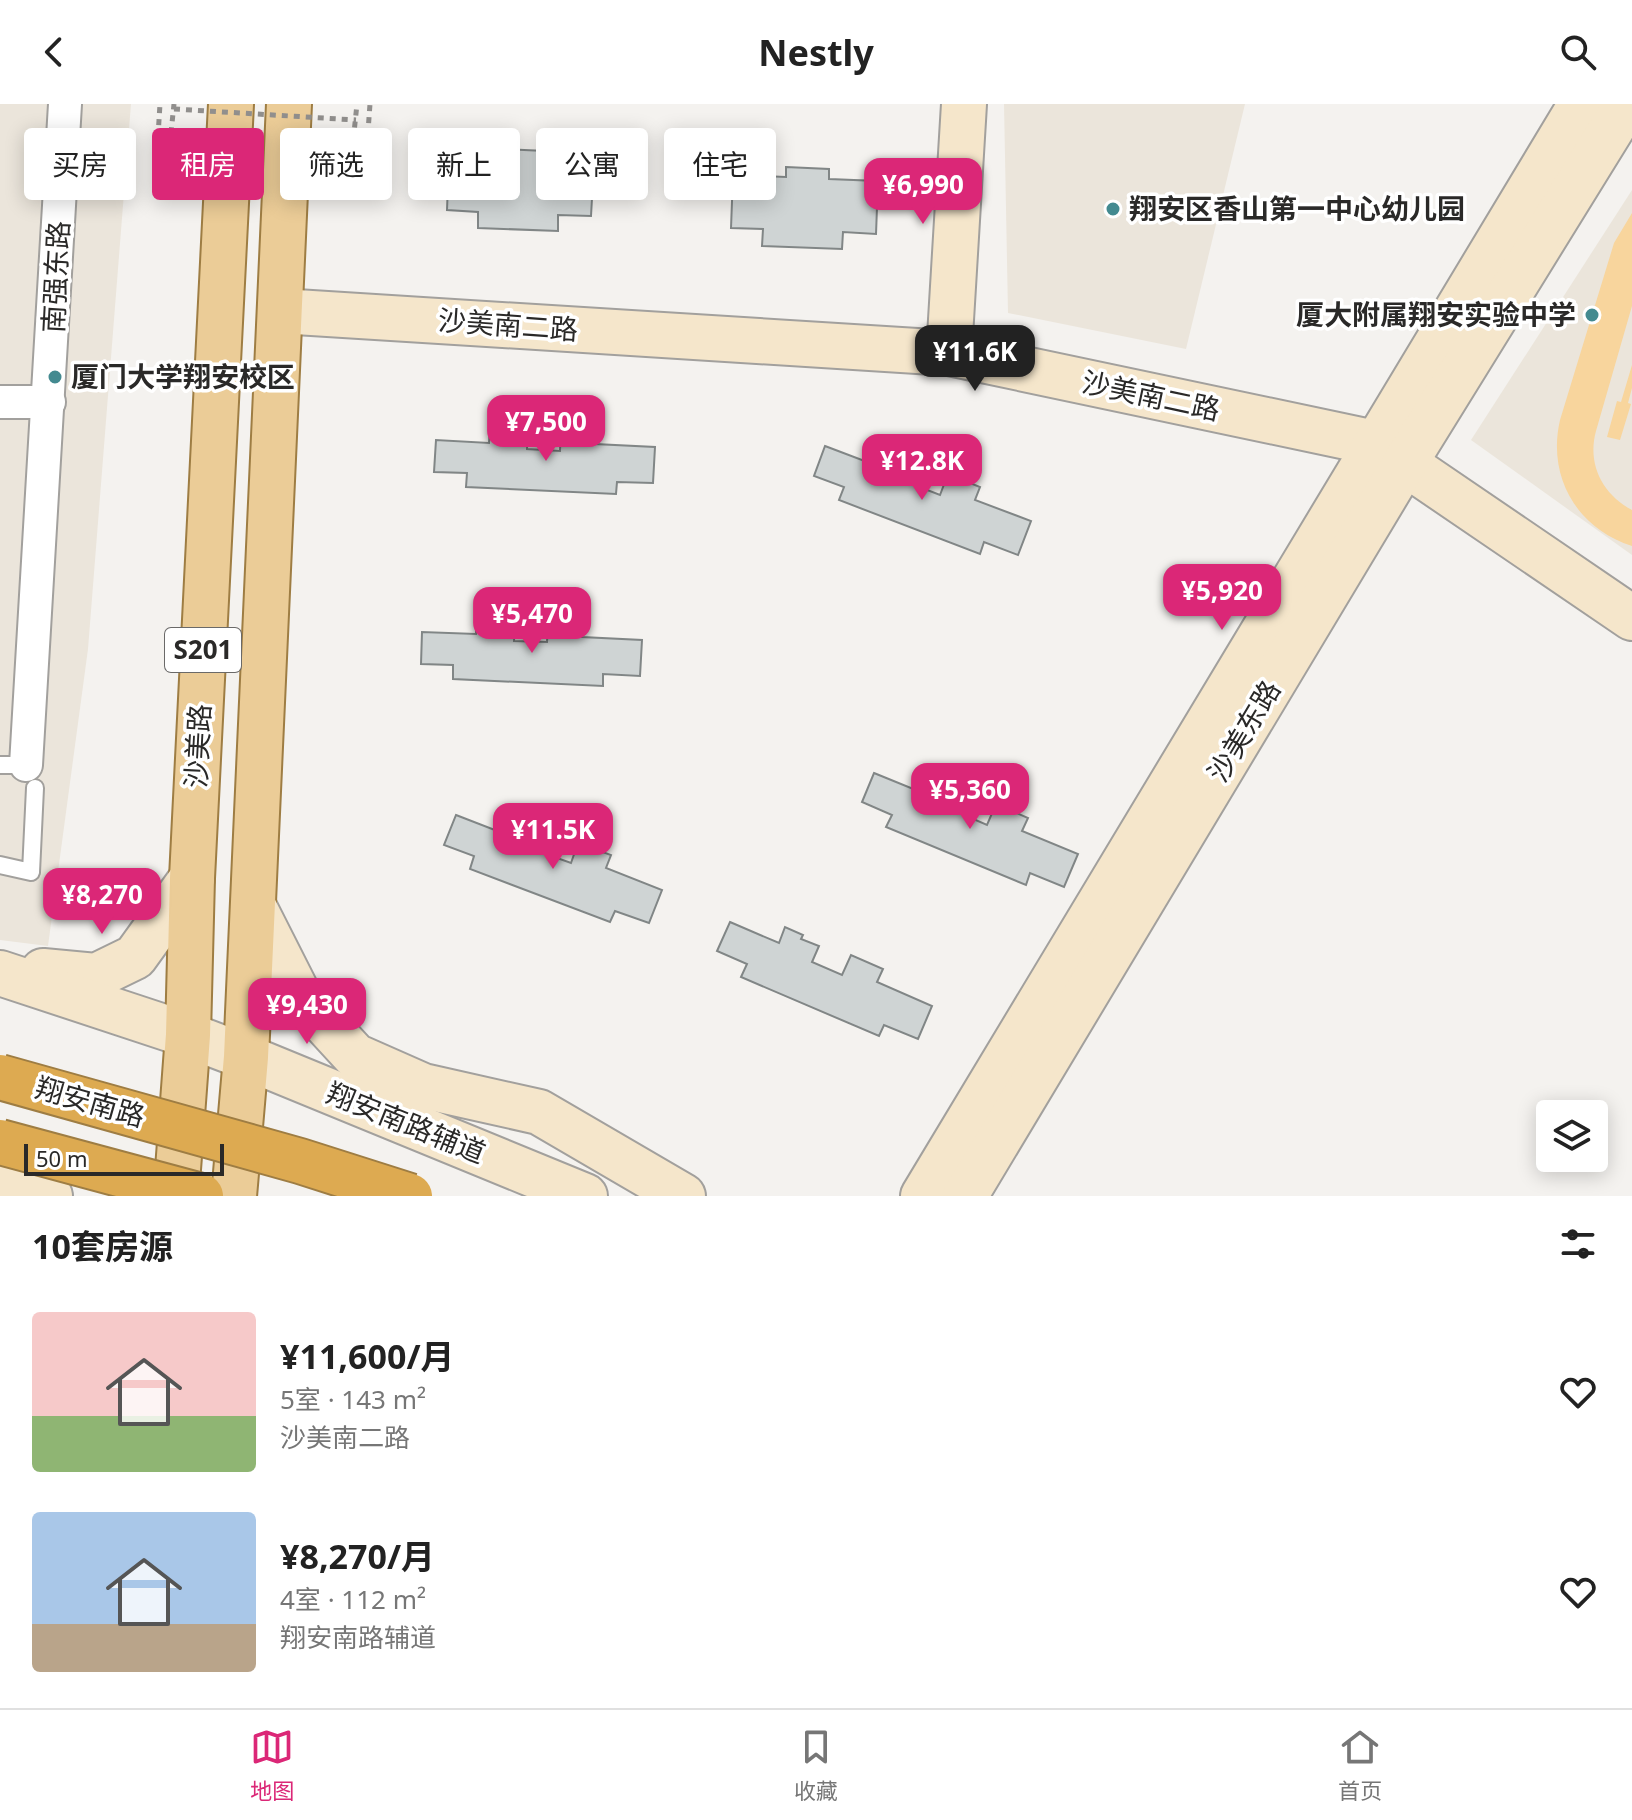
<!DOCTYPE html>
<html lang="zh">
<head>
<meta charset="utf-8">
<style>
  body { margin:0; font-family:"Noto Sans","Noto Sans SC",sans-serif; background:#f6f6f6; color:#222; height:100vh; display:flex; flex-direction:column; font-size:30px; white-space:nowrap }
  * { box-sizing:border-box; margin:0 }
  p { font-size:26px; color:#767676 }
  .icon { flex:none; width:44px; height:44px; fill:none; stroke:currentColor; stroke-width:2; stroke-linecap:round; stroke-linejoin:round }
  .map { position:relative; height:1092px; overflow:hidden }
  .side { display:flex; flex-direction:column; background:#fff; flex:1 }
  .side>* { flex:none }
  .guide { position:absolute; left:24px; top:24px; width:800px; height:72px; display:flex; gap:16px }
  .controls { position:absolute; left:1536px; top:996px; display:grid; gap:16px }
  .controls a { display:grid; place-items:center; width:72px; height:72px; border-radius:8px; background:#fff; box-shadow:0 4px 20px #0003; font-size:40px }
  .scale { position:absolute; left:24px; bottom:20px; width:200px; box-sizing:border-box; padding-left:8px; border:4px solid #2a2928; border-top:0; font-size:22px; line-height:28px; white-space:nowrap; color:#2a2928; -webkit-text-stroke:6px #fff; paint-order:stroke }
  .price { position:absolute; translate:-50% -68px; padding:0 18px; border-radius:16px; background:#db2777; color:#fff; font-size:26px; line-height:52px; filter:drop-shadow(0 2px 4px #0008) }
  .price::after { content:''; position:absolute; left:50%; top:48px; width:24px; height:18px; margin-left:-12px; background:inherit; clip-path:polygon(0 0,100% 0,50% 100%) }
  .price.on { background:#222; color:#fff }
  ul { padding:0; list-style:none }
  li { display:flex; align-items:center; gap:24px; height:200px; padding:0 32px }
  li span { display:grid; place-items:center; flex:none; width:224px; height:160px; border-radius:8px; color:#555 }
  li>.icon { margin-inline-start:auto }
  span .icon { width:96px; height:96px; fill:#fffc; stroke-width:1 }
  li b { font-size:34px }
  h2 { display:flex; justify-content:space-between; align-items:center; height:96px; padding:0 32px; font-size:34px }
  .pill { padding:0 28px; border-radius:8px; background:#fff; box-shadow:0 4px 20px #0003; font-size:28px; line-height:72px }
  .pill.on { background:#db2777; color:#fff }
  header { display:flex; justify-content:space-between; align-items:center; height:104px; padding:0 32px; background:#fff; font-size:36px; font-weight:700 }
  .menu { display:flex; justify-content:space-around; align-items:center; height:112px; border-top:2px solid #e0e0e0; background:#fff; font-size:22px; color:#767676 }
  .menu a { display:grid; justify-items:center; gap:4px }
  .menu .on { color:#db2777 }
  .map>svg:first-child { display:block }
</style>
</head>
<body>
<header><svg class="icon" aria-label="back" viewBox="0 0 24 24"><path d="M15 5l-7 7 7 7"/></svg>Nestly<svg class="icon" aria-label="search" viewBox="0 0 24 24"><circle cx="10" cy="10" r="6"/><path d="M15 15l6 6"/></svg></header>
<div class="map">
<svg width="1632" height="1092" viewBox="0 0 1632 1092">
  <rect width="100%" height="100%" fill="#f4f2ef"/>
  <g fill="#ebe5db">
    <polygon points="0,0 131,0 88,545 48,842 0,836"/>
    <polygon points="1004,0 1245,0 1186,245 1008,209"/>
    <polygon points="1632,86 1632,451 1471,336"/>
  </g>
  <g fill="#f8d59d">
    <path d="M 1632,109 L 1632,202 L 1596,327 C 1587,360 1602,390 1632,406 L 1632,442 C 1576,424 1547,372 1560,316 L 1614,139 Z"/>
    <polygon points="1632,261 1632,284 1628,299 1631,300 1620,336 1607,333 1617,297 1621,298"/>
  </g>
  <g fill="#cfd4d4" stroke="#818686" stroke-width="2">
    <polygon points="502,45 545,47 544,57 594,59 591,112 558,111 558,127 478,124 478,108 447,106 449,53 501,55"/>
    <polygon points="786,63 829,65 829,75 878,77 876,130 843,128 842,145 762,142 763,125 731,124 733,71 786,73"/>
    <polygon points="490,322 509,323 509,327 528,328 527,345 560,347 561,324 596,326 595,340 655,343 653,379 617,378 616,390 466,383 467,369 434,368 436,336 489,339"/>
    <polygon points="825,342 875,361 881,345 899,352 897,356 915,363 909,379 940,391 948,370 980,383 975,396 1031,417 1018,451 984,438 980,450 839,396 844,383 814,372"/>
    <polygon points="476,514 495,514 495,519 515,520 514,537 547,538 548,517 582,518 582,533 642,536 640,572 603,570 603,582 453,575 453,561 421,560 422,528 476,530"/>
    <polygon points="874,669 923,689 930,673 947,680 946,685 963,692 957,708 987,721 996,700 1028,714 1022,727 1078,750 1064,783 1030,769 1026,781 886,723 892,711 862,698"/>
    <polygon points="456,711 505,730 511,714 529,720 528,725 546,731 540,748 571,759 578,739 611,751 606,764 662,786 649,819 615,807 610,818 470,765 474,752 444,741"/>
    <polygon points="730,818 779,839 785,823 803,831 801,835 819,842 812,858 842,871 851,851 883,865 877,878 932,902 918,935 884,921 879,932 741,873 747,860 717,847"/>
  </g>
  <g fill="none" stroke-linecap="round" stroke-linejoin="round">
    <g stroke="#a2a09d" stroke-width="20">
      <g id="lane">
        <polyline points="0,661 26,661"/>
        <polyline points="0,761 31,768 35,684"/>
      </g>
    </g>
    <g stroke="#a2a09d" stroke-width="36">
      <g id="street">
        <polyline points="0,298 49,298"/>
        <polyline points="26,661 65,0"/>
      </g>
    </g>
    <g stroke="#a2a09d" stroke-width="48">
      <g id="secondary">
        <polyline points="280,207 949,249 1375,339 1632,514"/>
        <polyline points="949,249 964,0"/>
        <polyline points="254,803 298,890 355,952 423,982 539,1008 683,1092"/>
        <polyline points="43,867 96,872 135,853 192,774"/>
        <polyline points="0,869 188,931 246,953 585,1092"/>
        <polyline points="0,1079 50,1092"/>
        <polyline points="923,1092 1581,0"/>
        <polyline points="965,1092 1405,359 1627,0"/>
      </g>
    </g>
    <g stroke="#9e7d43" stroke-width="48">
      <g id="primary">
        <polyline points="176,1092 188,931 192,774 231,0"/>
        <polyline points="234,1092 246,953 289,0"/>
      </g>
    </g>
    <g stroke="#918f8d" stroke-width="5" stroke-dasharray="6 6" stroke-linecap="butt">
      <polyline points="366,55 370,0"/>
      <polyline points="166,77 174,0"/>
      <polyline points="155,81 160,0"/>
      <polyline points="347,95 357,0"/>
    </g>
    <use href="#lane" stroke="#fff" stroke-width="16"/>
    <use href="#street" stroke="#fff" stroke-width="32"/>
    <use href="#secondary" stroke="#f5e6cb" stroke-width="44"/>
    <use href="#primary" stroke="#ebcc97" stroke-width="44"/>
    <g stroke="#9e7d43" stroke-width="48" stroke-linecap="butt">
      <g id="highway-bridge">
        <polyline points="0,973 300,1057 410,1092"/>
        <polyline points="0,1038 201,1092"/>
      </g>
    </g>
    <polyline stroke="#918f8d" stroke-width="5" stroke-dasharray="6 6" stroke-linecap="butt" points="174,5 356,16"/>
    <use href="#highway-bridge" stroke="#ddaa51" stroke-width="44"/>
  </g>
  <g fill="#438a90" stroke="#fff" stroke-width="3">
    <circle cx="1113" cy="105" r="8"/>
    <circle cx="1592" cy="211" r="8"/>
    <circle cx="55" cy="273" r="8"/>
  </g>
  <g text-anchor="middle" stroke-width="7" stroke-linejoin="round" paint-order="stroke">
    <rect fill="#fff" stroke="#6a6968" stroke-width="2" x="165" y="524" width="76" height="44" rx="6"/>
    <g font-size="26" font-weight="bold" fill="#2a2928">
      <text x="203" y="555">S201</text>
    </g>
    <g font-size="28" font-weight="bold" fill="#2a2928" stroke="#fff" text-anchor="start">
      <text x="1129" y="115">翔安区香山第一中心幼儿园</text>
      <text x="1576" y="221" text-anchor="end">厦大附属翔安实验中学</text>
      <text x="71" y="283">厦门大学翔安校区</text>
    </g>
    <g font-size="28" fill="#2a2928" stroke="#fff">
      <text transform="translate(56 173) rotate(-87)" y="10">南强东路</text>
      <text transform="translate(508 221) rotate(4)" y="10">沙美南二路</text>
      <text transform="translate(1151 292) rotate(12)" y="10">沙美南二路</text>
      <text transform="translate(1244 627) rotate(-59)" y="10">沙美东路</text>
      <text transform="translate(198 642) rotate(-87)" y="10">沙美路</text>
      <text transform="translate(90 998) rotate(16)" y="10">翔安南路</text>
      <text transform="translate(406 1019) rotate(22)" y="10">翔安南路辅道</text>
    </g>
  </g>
</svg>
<div class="controls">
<a><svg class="icon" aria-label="layers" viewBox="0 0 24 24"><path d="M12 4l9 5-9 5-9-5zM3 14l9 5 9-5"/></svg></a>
</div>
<div class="scale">50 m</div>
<b class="price" style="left:923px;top:122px">¥6,990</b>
<b class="price on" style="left:975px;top:289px">¥11.6K</b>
<b class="price" style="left:546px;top:359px">¥7,500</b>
<b class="price" style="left:922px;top:398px">¥12.8K</b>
<b class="price" style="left:1222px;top:528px">¥5,920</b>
<b class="price" style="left:532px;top:551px">¥5,470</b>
<b class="price" style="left:970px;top:727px">¥5,360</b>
<b class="price" style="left:553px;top:767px">¥11.5K</b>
<b class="price" style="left:102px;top:832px">¥8,270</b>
<b class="price" style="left:307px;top:942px">¥9,430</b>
<div class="guide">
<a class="pill">买房</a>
<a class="pill on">租房</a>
<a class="pill">筛选</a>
<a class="pill">新上</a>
<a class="pill">公寓</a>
<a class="pill">住宅</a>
</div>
</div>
<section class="side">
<h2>10套房源<svg class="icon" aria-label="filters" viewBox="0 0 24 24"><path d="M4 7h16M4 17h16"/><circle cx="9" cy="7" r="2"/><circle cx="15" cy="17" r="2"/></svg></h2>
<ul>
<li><span style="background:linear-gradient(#f6c9c9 65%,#8fb573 0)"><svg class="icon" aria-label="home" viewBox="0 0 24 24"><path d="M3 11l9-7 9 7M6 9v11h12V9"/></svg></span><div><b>¥11,600/月</b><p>5室 · 143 m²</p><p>沙美南二路</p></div><svg class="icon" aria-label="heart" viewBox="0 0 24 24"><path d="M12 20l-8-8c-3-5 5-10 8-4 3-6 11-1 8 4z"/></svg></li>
<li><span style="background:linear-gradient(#a9c7e8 70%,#b9a48a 0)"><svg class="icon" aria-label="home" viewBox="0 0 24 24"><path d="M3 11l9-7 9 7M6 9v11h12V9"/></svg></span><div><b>¥8,270/月</b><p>4室 · 112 m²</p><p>翔安南路辅道</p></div><svg class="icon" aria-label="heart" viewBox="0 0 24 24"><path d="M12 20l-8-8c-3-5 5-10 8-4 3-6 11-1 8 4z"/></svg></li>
</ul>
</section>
<nav class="menu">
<a class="on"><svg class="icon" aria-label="map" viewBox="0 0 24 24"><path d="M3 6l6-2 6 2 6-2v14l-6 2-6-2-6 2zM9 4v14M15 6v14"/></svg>地图</a>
<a><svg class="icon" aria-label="saved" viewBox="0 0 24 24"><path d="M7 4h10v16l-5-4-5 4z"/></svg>收藏</a>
<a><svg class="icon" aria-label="home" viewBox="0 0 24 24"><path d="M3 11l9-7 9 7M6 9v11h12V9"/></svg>首页</a>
</nav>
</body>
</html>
